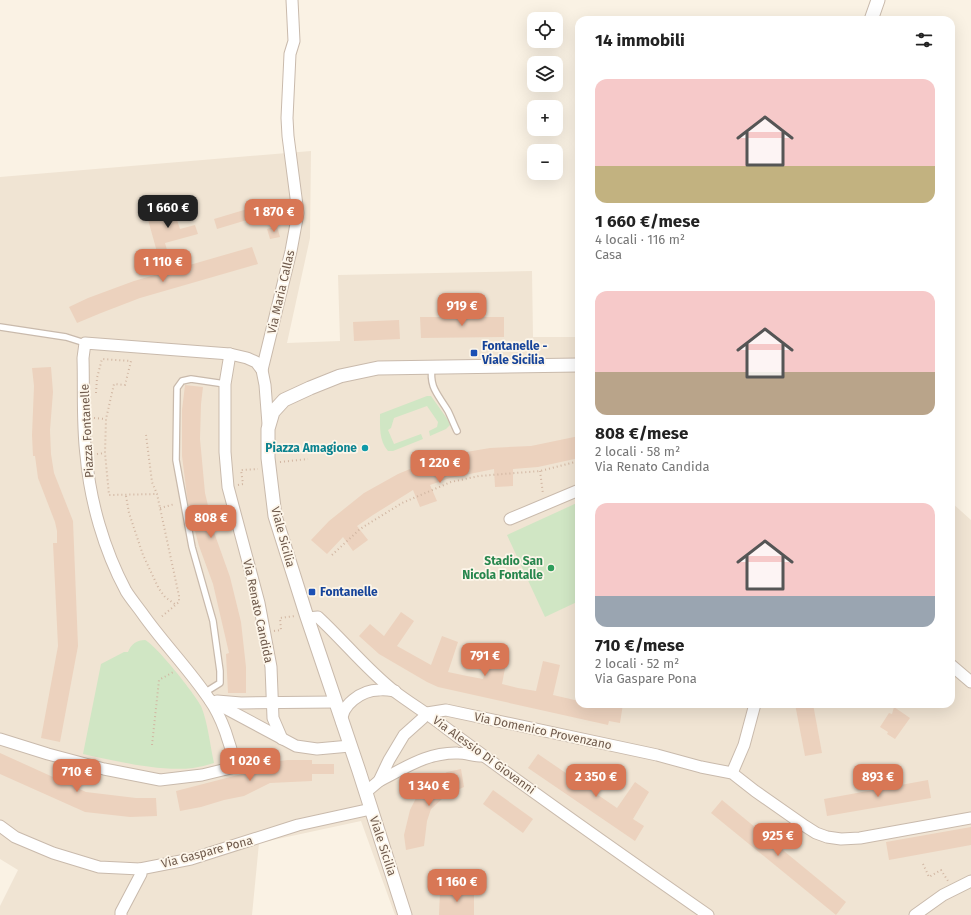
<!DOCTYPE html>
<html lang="it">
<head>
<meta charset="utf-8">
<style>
  body { margin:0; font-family:"Fira Sans",sans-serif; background:#f2f2f2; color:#222; height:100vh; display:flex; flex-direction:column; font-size:15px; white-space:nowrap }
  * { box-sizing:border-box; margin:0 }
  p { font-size:13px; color:#767676 }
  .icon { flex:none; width:22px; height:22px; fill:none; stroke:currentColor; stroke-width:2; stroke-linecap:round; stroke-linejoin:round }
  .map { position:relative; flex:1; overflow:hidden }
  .panel { position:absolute; left:575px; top:16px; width:380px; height:692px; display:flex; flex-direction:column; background:#fff; border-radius:12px; box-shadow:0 4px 16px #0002 }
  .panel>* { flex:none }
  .controls { position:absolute; left:527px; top:12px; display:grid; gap:8px }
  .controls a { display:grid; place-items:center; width:36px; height:36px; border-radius:8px; background:#fff; box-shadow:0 4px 16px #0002; font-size:20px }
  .price { position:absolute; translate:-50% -34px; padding:0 9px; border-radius:8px; background:#d87755; color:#fff; font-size:13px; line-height:26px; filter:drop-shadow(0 1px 2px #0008) }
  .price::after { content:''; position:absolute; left:50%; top:24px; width:12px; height:9px; margin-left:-6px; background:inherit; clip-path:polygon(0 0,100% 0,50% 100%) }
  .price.selected { background:#222; color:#fff }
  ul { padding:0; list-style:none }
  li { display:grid; align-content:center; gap:8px; height:212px; padding:0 20px }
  li span { display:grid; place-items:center; height:124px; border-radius:12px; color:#555 }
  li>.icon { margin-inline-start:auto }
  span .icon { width:72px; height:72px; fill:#fffc; stroke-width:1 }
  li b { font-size:17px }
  h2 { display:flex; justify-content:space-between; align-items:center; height:48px; padding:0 20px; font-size:17px }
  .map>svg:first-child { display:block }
</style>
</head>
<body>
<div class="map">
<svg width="971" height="915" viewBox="0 0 971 915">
  <rect width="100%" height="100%" fill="#faf2e4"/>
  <polygon fill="#f0e4d3" points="311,151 310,238 287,343 340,341 338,275 532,271 533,337 579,337 579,704 951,704 951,502 971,520 971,915 395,915 361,821 259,843 252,915 0,915 0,906 18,870 0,859 0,177"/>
  <g fill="#d0e6c4">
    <path d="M 427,396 L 431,396 L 448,420 L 450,425 L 446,429 L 430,436 L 429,431 L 437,427 L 438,422 L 427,406 L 394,418 L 391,428 L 388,430 L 394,444 L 421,434 L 423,439 L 393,451 L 388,451 C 379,441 380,427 380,414 Z"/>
    <polygon points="579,502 579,601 545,617 507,535"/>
    <path d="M 145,640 C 156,645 195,694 201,706 C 208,723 210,745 214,763 C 207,765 200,767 193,768 C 161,772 115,761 83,754 L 101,664 L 124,652 L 128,652 C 131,644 137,640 145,640 Z"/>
  </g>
  <g fill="#ecd2be">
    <polygon points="254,207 257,217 217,229 214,219"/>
    <polygon points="173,208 180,229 195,225 198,234 165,243 167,250 157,252 147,216"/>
    <polygon points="277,226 280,237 270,239 267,229"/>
    <polygon points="252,247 258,264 140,298 101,313 77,323 69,307 88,298 134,281"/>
    <polygon points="420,317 504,317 504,337 421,338"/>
    <polygon points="399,320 400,339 354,341 353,322"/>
    <polygon points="51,367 53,392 50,430 51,454 54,473 73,521 78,646 60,742 41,738 58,646 53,543 57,543 57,531 55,522 38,478 35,456 33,456 32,435 34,386 32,368"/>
    <polygon points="185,385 203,387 201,404 200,439 205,493 215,535 230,577 241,622 246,667 246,693 228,693 226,654 229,653 213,584 199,546 188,504 182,456 182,410"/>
    <polygon points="579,436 579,458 538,467 513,469 513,486 495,487 494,469 450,478 430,485 437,501 420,507 413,490 373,515 357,526 368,540 353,551 343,537 327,554 311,540 329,521 364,493 398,474 422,464 441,458 466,452 490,448 531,446"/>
    <polygon points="401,612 414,621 397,646 431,665 442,636 458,642 448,672 467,676 483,679 491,649 508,653 502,684 518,688 536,691 543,661 560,665 553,695 579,701 579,704 623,704 620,723 609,721 608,725 438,687 427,682 379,654 359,636 370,624 384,636"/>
    <polygon points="795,704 813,704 822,753 805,756"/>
    <polygon points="894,707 910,718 895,739 887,734 888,732 880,727 889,713 892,714"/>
    <polygon points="0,753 86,792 136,798 156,798 157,816 130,817 85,812 0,774"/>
    <polygon points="538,754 617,808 635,782 649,792 633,819 644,826 635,841 528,768"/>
    <polygon points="287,760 312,760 312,764 334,764 334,774 312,774 312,781 270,783 244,796 224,800 201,807 180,811 176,791 242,774 265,763"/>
    <polygon points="461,769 464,787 450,793 443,798 431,809 427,821 424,846 406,850 404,835 410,810 416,798 425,787 436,779 447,772"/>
    <polygon points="928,780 931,798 827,816 824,799"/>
    <polygon points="493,790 533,819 523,833 483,804"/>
    <polygon points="722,800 846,902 836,915 711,813"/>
    <polygon points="971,827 971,845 889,860 886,842"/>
    <polygon points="440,891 474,892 474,915 439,915"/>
  </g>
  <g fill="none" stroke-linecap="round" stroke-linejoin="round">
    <g stroke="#c9baac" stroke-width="8">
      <g id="service">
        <polyline points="0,327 66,337 85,343"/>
        <path d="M 432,367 C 429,388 438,394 448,411 C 451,417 454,425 457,431"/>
        <polyline points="204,693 220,683 220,671 213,621 192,547 176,460 177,388 182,381 191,379 225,384"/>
        <polyline points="235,767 275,753"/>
      </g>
    </g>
    <g stroke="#c9baac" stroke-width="13">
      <g id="minor">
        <polyline points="230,354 225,384 225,452 228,487 259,603 271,667 273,718 282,739"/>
        <polyline points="262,370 291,251 298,213 288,136 287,118 290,54 294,41 292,0"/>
        <polyline points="510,519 579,490"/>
        <path d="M 307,618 L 318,617 C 344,641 366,669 394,691 C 411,704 430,715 446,728 C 532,792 620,854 708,915"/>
        <polyline points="951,665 971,682"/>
        <polyline points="210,700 296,746 317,749 350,746"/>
        <polyline points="217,701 241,703 336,702"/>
        <polyline points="427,713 446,710 657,755 701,767 732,773 755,791 805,826 816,833 827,837 841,839 860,838 971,818"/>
        <path d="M 342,723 C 340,705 362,690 379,690 C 384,689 389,690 395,691"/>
        <path d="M 0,739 L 48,754 L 104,769 L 160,780 L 202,775 L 235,767 C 231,745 222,717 209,699 C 189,669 163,643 142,613 C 137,606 131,599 126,591 C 104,550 90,501 86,455 C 82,423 84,390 83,358 L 85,343 L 230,354 L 247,358 L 256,362 L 262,370 L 265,385 L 268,424"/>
        <polyline points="732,773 744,745 755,704"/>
        <path d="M 379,781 C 405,768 428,752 458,753 C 466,753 474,756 482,756"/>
        <polyline points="366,792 379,781 389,760 404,735 423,718"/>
        <polyline points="0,826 15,837 53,853 99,867 140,869 191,859 298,825 371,809"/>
        <polyline points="121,915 121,912 141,874 140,869"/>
        <polyline points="915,915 943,895 971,881"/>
      </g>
    </g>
    <g stroke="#c9baac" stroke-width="15">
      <g id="tertiary">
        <polyline points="871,20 878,0"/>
        <polyline points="405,915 359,771 306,614 275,516 268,458 268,429 273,412 284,400 310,388 340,376 378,368 579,365"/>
      </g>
    </g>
    <g stroke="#d1b6a2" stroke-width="2" stroke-dasharray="1 3" stroke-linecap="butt">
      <polyline points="96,393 97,378 102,359 131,361 125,385 114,384 106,419 105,453 109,495 157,494"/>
      <polyline points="94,418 106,419"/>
      <polyline points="146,435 152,482 157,494 179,596 179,602 160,618"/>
      <polyline points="97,454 105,453"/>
      <polyline points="280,462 308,459"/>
      <polyline points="540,471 543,494"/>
      <polyline points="238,485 243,484 241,470 258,469"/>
      <polyline points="126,496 129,513 143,555 159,589 165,597 176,605"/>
      <polyline points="160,508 175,504"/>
      <polyline points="332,555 360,529 402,503 451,482 479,476 540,471 579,461"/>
      <polyline points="274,631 281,630 280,618 295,616"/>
      <polyline points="152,745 159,680 175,671"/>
      <polyline points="923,864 929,877 941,870 948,881"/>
    </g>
    <use href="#service" stroke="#fff" stroke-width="5.5"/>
    <use href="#minor" stroke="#fff" stroke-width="11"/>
    <use href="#tertiary" stroke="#fff" stroke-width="13"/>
  </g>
  <g fill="#1a4fb4" stroke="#fdf6ea" stroke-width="1.5">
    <rect x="470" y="349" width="8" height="8" rx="2"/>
    <rect x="308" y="588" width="8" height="8" rx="2"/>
  </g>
  <circle fill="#0f9aa8" stroke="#fdf6ea" stroke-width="1.5" cx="365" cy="448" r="4"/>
  <circle fill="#2e9e5b" stroke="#fdf6ea" stroke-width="1.5" cx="551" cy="568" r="4"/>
  <g text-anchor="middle" stroke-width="3.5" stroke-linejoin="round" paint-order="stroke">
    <g font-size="12" fill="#6f5a4c" stroke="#fdf6ea">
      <text transform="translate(281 292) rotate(-77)" y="4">Via Maria Callas</text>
      <text transform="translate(87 431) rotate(-93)" y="4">Piazza Fontanelle</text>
      <text transform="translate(283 537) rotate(75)" y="4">Viale Sicilia</text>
      <text transform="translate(258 611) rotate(78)" y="4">Via Renato Candida</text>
      <text transform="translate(543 731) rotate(12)" y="4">Via Domenico Provenzano</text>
      <text transform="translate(484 755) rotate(36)" y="4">Via Alessio Di Giovanni</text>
      <text transform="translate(383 846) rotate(72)" y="4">Viale Sicilia</text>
      <text transform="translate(207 852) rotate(-15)" y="4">Via Gaspare Pona</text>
    </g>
    <g font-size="12" font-weight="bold" fill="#164399" stroke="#fdf6ea" text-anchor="start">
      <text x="482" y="350">Fontanelle -<tspan x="482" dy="14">Viale Sicilia</tspan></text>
      <text x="320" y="596">Fontanelle</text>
    </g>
    <g font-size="12" font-weight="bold" fill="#0d838f" stroke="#fdf6ea" text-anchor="end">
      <text x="357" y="452">Piazza Amagione</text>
    </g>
    <g font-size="12" font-weight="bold" fill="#27864d" stroke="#fdf6ea" text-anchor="end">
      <text x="543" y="565">Stadio San<tspan x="543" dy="14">Nicola Fontalle</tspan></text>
    </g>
  </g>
</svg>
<div class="controls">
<a><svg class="icon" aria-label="locate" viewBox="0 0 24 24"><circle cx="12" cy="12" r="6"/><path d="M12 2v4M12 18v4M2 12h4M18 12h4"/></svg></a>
<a><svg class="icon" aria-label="layers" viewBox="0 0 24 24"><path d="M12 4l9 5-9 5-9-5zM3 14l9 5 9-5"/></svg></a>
<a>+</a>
<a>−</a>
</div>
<b class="price selected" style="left:168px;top:229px">1 660 €</b>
<b class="price" style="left:274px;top:233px">1 870 €</b>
<b class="price" style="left:163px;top:283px">1 110 €</b>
<b class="price" style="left:462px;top:327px">919 €</b>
<b class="price" style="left:440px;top:484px">1 220 €</b>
<b class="price" style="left:211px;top:539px">808 €</b>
<b class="price" style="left:485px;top:677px">791 €</b>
<b class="price" style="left:250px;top:782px">1 020 €</b>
<b class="price" style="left:77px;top:793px">710 €</b>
<b class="price" style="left:596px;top:798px">2 350 €</b>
<b class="price" style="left:878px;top:798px">893 €</b>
<b class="price" style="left:429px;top:807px">1 340 €</b>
<b class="price" style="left:778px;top:857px">925 €</b>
<b class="price" style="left:457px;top:903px">1 160 €</b>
<section class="panel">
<h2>14 immobili<svg class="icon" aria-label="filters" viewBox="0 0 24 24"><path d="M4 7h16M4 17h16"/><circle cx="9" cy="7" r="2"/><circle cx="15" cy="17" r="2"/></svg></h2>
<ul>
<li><span style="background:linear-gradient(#f6c9c9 70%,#c2b280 0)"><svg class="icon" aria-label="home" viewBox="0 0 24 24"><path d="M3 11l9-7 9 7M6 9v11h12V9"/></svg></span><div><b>1 660 €/mese</b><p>4 locali · 116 m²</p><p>Casa</p></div></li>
<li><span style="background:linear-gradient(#f6c9c9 65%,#b9a48a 0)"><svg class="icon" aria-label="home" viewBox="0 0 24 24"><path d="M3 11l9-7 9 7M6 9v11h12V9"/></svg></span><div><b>808 €/mese</b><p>2 locali · 58 m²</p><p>Via Renato Candida</p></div></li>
<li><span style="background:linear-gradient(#f6c9c9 75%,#9aa5b1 0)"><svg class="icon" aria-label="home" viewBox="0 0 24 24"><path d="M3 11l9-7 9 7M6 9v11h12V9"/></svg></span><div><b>710 €/mese</b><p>2 locali · 52 m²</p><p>Via Gaspare Pona</p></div></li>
</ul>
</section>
</div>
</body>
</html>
